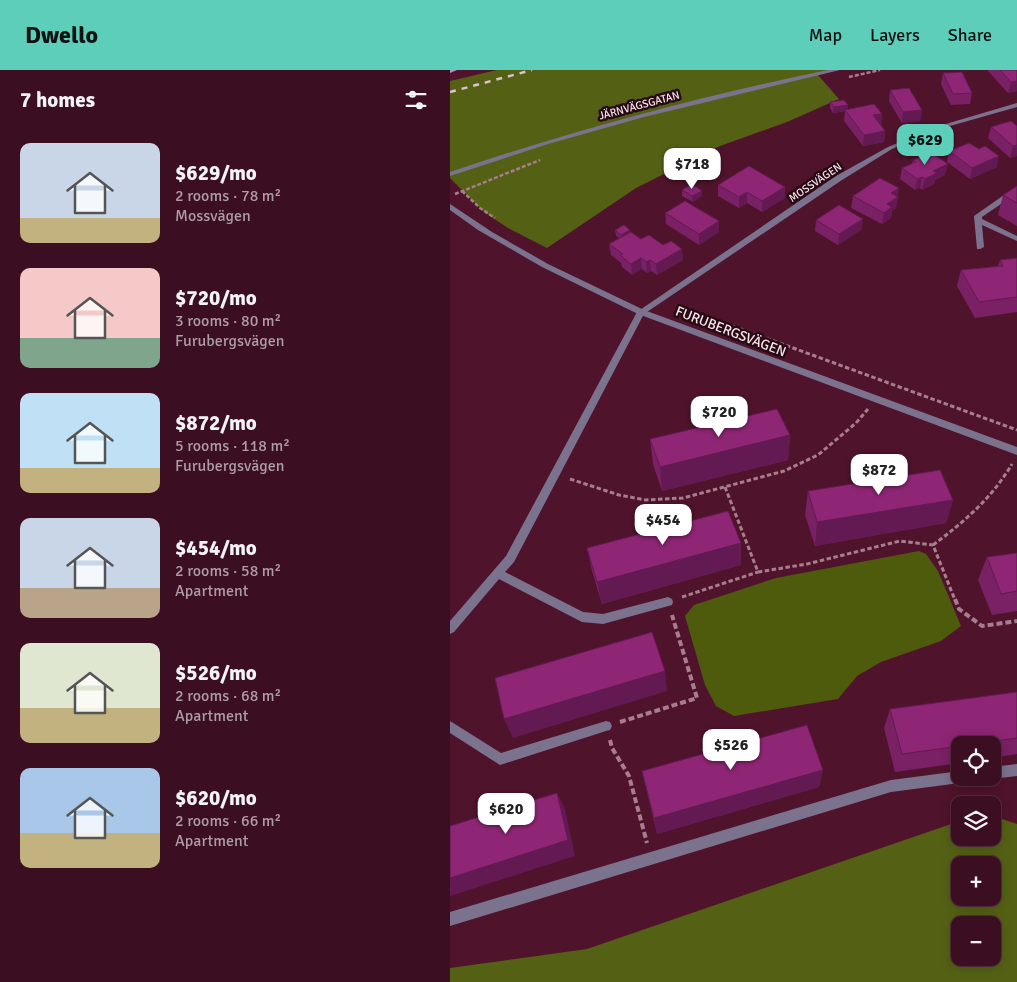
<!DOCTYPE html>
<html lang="en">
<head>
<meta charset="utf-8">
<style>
  body { margin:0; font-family:Signika,sans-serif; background:#471c2e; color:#f1f3f6; height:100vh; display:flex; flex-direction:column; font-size:19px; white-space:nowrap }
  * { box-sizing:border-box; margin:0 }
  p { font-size:16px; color:#ac9ca5 }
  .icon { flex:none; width:28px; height:28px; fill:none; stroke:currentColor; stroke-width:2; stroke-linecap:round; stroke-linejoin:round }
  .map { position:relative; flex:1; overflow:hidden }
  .panel { display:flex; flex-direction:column; background:#3c0e21; width:450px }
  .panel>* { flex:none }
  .tools { position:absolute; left:501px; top:666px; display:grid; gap:10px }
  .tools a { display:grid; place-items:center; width:50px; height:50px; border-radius:10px; background:#3c0e21; box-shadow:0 2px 12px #0003,0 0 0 1px #552e3f; font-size:25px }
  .price { position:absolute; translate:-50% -42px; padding:0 11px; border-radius:10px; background:#fff; color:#222; font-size:16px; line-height:32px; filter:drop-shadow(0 1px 2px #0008) }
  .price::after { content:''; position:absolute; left:50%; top:30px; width:15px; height:11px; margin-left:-8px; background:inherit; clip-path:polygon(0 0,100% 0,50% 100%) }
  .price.selected { background:#5dceb9; color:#111 }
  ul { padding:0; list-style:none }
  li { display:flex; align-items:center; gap:15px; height:125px; padding:0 20px }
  li span { display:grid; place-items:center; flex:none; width:140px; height:100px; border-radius:10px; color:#555 }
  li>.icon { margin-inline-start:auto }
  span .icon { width:60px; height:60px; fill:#fffc; stroke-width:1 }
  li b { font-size:21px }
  h2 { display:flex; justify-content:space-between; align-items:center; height:60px; padding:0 20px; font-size:21px }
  header { display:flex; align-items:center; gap:30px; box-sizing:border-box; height:70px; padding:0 25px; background:#5dceb9; color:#111 }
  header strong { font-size:24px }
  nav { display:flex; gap:28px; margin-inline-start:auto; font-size:18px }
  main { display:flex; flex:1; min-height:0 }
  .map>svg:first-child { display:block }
</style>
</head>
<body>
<header>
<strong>Dwello</strong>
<nav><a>Map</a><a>Layers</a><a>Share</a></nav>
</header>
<main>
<section class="panel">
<h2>7 homes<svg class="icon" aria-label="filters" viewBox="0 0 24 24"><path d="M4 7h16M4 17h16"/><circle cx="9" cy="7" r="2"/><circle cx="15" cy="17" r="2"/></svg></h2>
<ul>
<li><span style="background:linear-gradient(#c9d6e8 75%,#c2b280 0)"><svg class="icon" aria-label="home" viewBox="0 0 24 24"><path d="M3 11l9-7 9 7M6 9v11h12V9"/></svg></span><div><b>$629/mo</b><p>2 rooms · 78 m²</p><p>Mossvägen</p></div></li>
<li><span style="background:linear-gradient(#f6c9c9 70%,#7fa58c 0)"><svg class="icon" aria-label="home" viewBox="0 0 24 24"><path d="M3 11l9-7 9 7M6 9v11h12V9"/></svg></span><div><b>$720/mo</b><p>3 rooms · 80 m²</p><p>Furubergsvägen</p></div></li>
<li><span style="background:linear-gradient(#bfe0f5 75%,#c2b280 0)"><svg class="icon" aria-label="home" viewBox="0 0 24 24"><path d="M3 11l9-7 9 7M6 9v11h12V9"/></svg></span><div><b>$872/mo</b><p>5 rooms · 118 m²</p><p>Furubergsvägen</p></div></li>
<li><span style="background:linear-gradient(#c9d6e8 70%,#b9a48a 0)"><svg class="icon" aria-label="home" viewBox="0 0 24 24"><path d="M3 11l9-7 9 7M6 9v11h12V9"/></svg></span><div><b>$454/mo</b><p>2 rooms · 58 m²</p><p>Apartment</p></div></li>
<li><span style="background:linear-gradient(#dfe7d0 65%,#c2b280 0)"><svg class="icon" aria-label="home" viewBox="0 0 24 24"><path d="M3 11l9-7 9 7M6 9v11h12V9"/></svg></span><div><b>$526/mo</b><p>2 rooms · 68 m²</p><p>Apartment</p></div></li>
<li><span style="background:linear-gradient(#a9c7e8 65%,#c2b280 0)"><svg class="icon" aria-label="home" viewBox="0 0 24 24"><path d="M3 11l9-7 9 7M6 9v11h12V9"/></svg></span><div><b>$620/mo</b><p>2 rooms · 66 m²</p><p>Apartment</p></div></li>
</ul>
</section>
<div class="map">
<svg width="567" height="912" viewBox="0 0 567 912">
  <rect width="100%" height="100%" fill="#50132c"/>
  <polygon fill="#4e5b0d" points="469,481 476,484 488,501 511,556 491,571 431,592 407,606 388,629 284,646 266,636 255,615 235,546 244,535 326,508"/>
  <g fill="#546115" fill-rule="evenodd">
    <polygon points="47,0 386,0 367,4 389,29 337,52 270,76 186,118 97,178 58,158 34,142 0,108 0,11"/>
    <path d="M 543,746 L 567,754 L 567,912 L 0,912 L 0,898 L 137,879 L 510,751 L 510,768 L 542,768 ZM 510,795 L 542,795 L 542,828 L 510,828 ZM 510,855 L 542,855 L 542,888 L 510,888 Z"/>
  </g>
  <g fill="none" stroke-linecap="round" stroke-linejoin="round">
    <g stroke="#a87e8d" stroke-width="2.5" stroke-dasharray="4 2" stroke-linecap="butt">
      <polyline points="399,7 430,0"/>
      <polyline points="12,121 30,138 45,148"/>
      <polyline points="5,124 90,90"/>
    </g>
    <g stroke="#a87e8d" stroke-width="3" stroke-dasharray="4.5 2.5" stroke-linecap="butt">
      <polyline points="243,244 294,260 567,360"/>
      <polyline points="120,409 169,425 196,430 233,428 334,401 368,385 406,353 418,339"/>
      <polyline points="275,417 308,502 357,494 450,471 483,475 505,530"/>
      <path d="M 483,475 C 514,452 542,428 562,394"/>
      <polyline points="232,527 308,502"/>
    </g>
    <g stroke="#a87e8d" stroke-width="4" stroke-dasharray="6 3" stroke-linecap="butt">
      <polyline points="505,529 509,539 532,556 567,551"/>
      <polyline points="170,652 247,628 222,545"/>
      <polyline points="160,670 162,678 179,706 197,773"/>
    </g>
    <g fill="#7b738e" fill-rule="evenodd">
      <polygon points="564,118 567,118 567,123 532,147 532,149 567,166 567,171 532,155 534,177 530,179 527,179 524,146"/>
      <polygon points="191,239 195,242 64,492 55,502 133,542 153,544 218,527 222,529 223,532 222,535 153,554 132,552 49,509 4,562 0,564 0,551 56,486 187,242"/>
      <polygon points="0,651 51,683 156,651 160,652 162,656 160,660 156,661 50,695 0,663"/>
      <polygon points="567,694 567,706 542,709 539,708 542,708 542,697"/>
      <polygon points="510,701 510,708 516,708 514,711 510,713 441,722 0,856 0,842 441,710"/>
    </g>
    <g fill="#7b738e" fill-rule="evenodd">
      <path d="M 378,0 L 390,0 L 194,47 L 98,74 L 0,106 L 0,102 C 124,60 250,26 378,0 Z"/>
      <polygon points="567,33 567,37 493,58 442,79 392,110 194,244 191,245 187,242 386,106 438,77 489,56"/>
    </g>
    <polygon fill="#7b738e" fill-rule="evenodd" points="0,134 42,162 98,194 194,240 567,377 567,385 188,244 92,197 28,160 0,140"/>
    <polygon fill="#a89ac6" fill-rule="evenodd" points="0,0 7,0 0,3"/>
    <polyline stroke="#e0c2cc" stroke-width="2.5" stroke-dasharray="6 6" stroke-linecap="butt" points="0,22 82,0"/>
  </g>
  <g fill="#7a2065">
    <polygon points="538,0 567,0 567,21 558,23 538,1"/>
    <polygon points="493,3 522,23 520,34 501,35 491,14"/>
    <polygon points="440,20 472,40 470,51 452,53 439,31"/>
    <polygon points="380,32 398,35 397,40 432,44 431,54 435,61 434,72 413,76 394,51 395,41 383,43 380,38"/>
    <polygon points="567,56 567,86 560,88 538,68 541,57"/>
    <polygon points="499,81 547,97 520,109 497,92"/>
    <polygon points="463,90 495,105 485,110 484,114 472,120 470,118 465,120 450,109 452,98 462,94"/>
    <polygon points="268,115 335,117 335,128 312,142 297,133 289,138 268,126"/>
    <polygon points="567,116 567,156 548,145 553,125"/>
    <polygon points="232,120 252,126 243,132 232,126"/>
    <polygon points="403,126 448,127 446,138 442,141 441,148 432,154 401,138"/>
    <polygon points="215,143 269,151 269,162 249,175 216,154"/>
    <polygon points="413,149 411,160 388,175 365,161 366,150"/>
    <polygon points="165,160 180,160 180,163 191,169 233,190 207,205 201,201 197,203 192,199 182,205 172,197 171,193 161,185 159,174 169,168 166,166"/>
    <polygon points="567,188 567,242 525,248 507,216 511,200 548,196 550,190"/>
    <polygon points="340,365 338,390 212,421 203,394 200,369"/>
    <polygon points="358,421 503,430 496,453 365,476 355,445"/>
    <polygon points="137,478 291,495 152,534 142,501"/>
    <polygon points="567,483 567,541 542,545 528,510 537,487"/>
    <polygon points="567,622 567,684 542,688 542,675 510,675 510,693 445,702 434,658 440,639"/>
    <polygon points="373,700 369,717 207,764 192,701"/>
  </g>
  <g fill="#631a52">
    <polygon points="567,11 567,21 558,23 561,12"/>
    <polygon points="398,35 397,41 383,43 384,37"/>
    <polygon points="472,40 470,51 452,53 453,42"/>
    <polygon points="432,44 431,55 423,45"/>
    <polygon points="435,61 434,72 413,76 414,65"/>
    <polygon points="567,75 567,86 560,88 563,76"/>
    <polygon points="549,86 547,97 520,109 522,98"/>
    <polygon points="498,94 495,105 485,110 484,114 472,120 475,109 483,101"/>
    <polygon points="472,107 470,118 465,120 467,109"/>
    <polygon points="335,117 335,128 312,142 312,131"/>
    <polygon points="449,118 446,138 442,141 441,148 432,154 434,143 441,123"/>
    <polygon points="252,121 252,126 243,132 242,126"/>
    <polygon points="297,122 297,133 289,138 289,127"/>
    <polygon points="413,149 411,160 388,175 389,164"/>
    <polygon points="269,151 269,162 249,175 249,164"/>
    <polygon points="180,160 180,166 172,170 171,165"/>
    <polygon points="232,179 233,190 207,205 206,194"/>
    <polygon points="191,188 192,199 182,205 181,194"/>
    <polygon points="200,190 201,201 197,203 196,192"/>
    <polygon points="340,365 338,390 212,421 210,397"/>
    <polygon points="503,430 496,453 365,476 367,452"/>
    <polygon points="291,473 291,495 152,534 147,512"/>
    <polygon points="215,601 217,621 63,668 54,649"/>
    <polygon points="373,700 369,717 207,764 204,748"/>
    <polygon points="107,723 115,739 125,786 0,826 0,808"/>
  </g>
  <g fill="#8e2575" stroke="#631a52">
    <polygon points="550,0 567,0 567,11 561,12"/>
    <polygon points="512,2 522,23 503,24 493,3"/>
    <polygon points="459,18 472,40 453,42 440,20"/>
    <polygon points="394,30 398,35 384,37 380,32"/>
    <polygon points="424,34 432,44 423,45 435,61 414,65 395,40"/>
    <polygon points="561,51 567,56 567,75 563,76 541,57"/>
    <polygon points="519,73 529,79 535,76 549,86 522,98 499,81"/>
    <polygon points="482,83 498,94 483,101 487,103 475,109 472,107 467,109 452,98 466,92 463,90"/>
    <polygon points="299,96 335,117 312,131 297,122 289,127 268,115"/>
    <polygon points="430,108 449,118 441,123 448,127 437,134 442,137 434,143 403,126"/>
    <polygon points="242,114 252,121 242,126 232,120"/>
    <polygon points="567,116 567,133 553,125"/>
    <polygon points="235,131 269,151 249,164 215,143"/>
    <polygon points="389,135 413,149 389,164 366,150"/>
    <polygon points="174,155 180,160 171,165 165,160"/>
    <polygon points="181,162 191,169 199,165 213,175 221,171 232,179 206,194 200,190 196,192 191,188 181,194 170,185 173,184 159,174"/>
    <polygon points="567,188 567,227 529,232 511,200 553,196 550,190"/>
    <polygon points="327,339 340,365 210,397 200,369"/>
    <polygon points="490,400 503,430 367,452 358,421"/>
    <polygon points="278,441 291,473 147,512 137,478"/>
    <polygon points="567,483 567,521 551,524 537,487"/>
    <polygon points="202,562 215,601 54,649 45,608"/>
    <polygon points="567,622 567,668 516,675 510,675 510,676 452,684 440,639"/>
    <polygon points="357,655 373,700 204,748 192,701"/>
    <polygon points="107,723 118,770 0,808 0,756"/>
  </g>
  <g text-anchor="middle" stroke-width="5" stroke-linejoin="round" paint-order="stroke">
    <g font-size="11" fill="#fbe3ea" stroke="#260b15">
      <text transform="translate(189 35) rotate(-15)" y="4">JÄRNVÄGSGATAN</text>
      <text transform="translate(365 112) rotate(-34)" y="4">MOSSVÄGEN</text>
    </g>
    <g font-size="14" fill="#fbe3ea" stroke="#260b15">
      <text transform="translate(281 261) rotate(21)" y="5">FURUBERGSVÄGEN</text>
    </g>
  </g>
</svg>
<div class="tools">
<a><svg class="icon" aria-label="locate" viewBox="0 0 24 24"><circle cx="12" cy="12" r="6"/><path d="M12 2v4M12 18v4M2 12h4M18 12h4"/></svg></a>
<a><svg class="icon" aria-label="layers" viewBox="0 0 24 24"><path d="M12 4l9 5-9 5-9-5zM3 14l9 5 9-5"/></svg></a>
<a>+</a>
<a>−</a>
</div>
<b class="price selected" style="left:475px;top:96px">$629</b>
<b class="price" style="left:242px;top:120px">$718</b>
<b class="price" style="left:269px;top:368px">$720</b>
<b class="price" style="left:429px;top:426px">$872</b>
<b class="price" style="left:213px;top:476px">$454</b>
<b class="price" style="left:281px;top:701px">$526</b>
<b class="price" style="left:56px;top:765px">$620</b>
</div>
</main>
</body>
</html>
